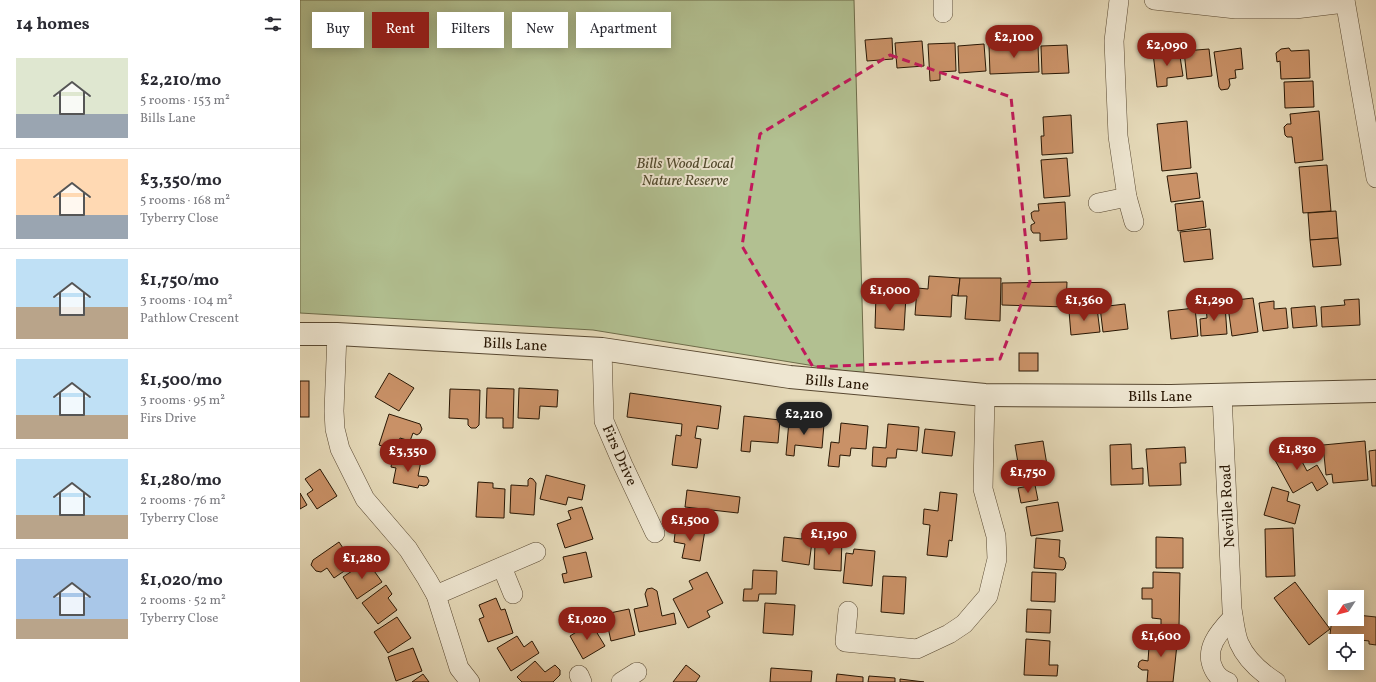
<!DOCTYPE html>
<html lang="en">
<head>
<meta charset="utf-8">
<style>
  body { margin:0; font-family:Vollkorn,serif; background:#f2f2f3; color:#2b2b33; height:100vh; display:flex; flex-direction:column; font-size:15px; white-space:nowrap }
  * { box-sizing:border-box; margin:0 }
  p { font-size:13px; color:#7c7c81 }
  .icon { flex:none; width:22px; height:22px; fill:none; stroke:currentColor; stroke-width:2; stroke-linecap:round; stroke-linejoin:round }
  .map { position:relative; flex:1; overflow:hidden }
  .drawer { display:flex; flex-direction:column; background:#fff; width:300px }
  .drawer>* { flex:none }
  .top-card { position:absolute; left:12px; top:12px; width:380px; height:36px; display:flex; gap:8px }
  .needle { width:26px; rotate:234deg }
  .tools { position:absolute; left:1028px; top:590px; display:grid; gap:8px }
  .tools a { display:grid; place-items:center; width:36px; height:36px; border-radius:0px; background:#fff; box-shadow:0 2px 10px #0003; font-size:20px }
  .price { position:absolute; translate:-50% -34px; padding:0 9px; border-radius:14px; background:#8f2418; color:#fff; font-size:13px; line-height:26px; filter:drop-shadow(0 1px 2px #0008) }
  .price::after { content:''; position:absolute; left:50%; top:24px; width:12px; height:9px; margin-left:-6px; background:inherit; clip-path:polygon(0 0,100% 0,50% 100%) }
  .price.current { background:#222; color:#fff }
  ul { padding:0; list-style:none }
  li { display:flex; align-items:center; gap:12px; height:100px; padding:0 16px }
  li+li { border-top:1px solid #e1e1e2 }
  li span { display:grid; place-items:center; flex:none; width:112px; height:80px; border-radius:0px; color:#555 }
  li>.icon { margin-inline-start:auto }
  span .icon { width:48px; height:48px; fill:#fffc; stroke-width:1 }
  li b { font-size:17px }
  h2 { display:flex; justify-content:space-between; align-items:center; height:48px; padding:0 16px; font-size:17px }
  .tag { padding:0 14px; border-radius:0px; background:#fff; box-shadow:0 2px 10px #0003; font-size:14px; line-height:36px }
  .tag.current { background:#8f2418; color:#fff }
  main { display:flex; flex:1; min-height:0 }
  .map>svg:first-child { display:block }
</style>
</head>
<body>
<main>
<section class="drawer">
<h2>14 homes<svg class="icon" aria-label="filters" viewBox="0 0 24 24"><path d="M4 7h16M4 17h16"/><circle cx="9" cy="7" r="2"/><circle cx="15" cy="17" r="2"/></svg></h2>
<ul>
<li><span style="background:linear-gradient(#dfe7d0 70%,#9aa5b1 0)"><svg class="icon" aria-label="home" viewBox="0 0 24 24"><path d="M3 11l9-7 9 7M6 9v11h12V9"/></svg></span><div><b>£2,210/mo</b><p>5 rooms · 153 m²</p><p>Bills Lane</p></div></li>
<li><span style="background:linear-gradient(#ffd9b3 70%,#9aa5b1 0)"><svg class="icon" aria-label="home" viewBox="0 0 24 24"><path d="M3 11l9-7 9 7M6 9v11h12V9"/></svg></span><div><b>£3,350/mo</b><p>5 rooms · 168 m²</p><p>Tyberry Close</p></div></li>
<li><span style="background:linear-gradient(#bfe0f5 60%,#b9a48a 0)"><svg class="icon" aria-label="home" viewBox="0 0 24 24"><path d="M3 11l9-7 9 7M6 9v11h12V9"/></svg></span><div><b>£1,750/mo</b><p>3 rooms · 104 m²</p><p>Pathlow Crescent</p></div></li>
<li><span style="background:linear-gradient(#bfe0f5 70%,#b9a48a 0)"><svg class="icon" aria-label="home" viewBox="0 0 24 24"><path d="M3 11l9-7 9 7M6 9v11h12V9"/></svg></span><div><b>£1,500/mo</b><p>3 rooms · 95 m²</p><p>Firs Drive</p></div></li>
<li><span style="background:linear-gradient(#bfe0f5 70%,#b9a48a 0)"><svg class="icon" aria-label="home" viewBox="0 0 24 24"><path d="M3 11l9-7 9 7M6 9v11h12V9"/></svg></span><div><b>£1,280/mo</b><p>2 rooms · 76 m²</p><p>Tyberry Close</p></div></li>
<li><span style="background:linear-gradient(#a9c7e8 75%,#b9a48a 0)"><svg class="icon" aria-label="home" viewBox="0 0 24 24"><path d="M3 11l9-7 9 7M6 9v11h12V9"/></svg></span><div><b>£1,020/mo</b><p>2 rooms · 52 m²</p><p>Tyberry Close</p></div></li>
</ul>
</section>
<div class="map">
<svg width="1076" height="682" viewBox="0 0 1076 682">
  <rect width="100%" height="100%" fill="#e5d9b8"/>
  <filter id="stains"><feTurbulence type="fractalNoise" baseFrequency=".005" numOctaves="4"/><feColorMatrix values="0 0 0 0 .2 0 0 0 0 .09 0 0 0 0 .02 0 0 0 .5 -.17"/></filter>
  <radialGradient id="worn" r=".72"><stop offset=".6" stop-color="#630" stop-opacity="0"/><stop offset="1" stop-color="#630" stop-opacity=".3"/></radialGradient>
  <polygon fill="#b2c091" stroke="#6e6c4a" points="0,0 554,0 564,374 293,330 0,313"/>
  <g fill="#c99167" stroke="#291704">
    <polygon points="592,38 593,59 567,61 565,40"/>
    <polygon points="622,41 624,66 597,68 595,43"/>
    <polygon points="655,43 656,71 640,72 640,80 630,81 628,44"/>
    <polygon points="684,44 686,71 659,73 658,46"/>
    <polygon points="738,45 739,72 690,74 689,46"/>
    <polygon points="767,45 769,73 742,74 741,46"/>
    <polygon points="941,48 943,69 935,70 936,78 929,79 930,85 928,89 921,90 919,87 914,52"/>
    <polygon points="989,48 991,51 1009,50 1010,78 981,79 980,61 977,62 976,53 981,49"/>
    <polygon points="909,49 912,76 887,79 884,51"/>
    <polygon points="879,50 883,76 867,78 867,86 857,87 853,53"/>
    <polygon points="1013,81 1014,107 985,108 984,82"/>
    <polygon points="1019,111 1023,160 995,163 992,137 987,137 985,135 984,127 987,124 991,124 990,114"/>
    <polygon points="771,115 773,153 742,155 741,136 744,136 743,117"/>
    <polygon points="887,121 891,168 862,171 857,124"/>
    <polygon points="767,158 770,196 744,198 741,160"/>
    <polygon points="1027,165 1031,211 1003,213 999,167"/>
    <polygon points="897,173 900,198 871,202 867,176"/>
    <polygon points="903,201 906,227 878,231 875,204"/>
    <polygon points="765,202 767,239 740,241 740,233 733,233 731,230 731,225 735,223 732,219 731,213 734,211 739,211 738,204"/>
    <polygon points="1036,211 1038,238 1010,240 1008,213"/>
    <polygon points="910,229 913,259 884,262 880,232"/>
    <polygon points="1038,238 1041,265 1013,267 1010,240"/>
    <polygon points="629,276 660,278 658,296 652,295 651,317 615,315 617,288 628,289"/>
    <polygon points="660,278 701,278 700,321 665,319 667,296 658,296"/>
    <polygon points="767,282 766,307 702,305 702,283"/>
    <polygon points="576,294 606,296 604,330 575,328"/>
    <polygon points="953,298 958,332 932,336 928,307 937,306 936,300"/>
    <polygon points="1059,299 1060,325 1022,327 1021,307 1045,305 1044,300"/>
    <polygon points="974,301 974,309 986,308 988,328 963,331 959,303"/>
    <polygon points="825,304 828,329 803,332 800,307"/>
    <polygon points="925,305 927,334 901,336 900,319 907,318 906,307"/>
    <polygon points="1015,306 1017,326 993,328 991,308"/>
    <polygon points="797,308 800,332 771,335 769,311"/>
    <polygon points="895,308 898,336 871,339 868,311"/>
    <rect x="719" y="353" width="19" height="18"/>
    <polygon points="89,373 114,388 99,411 75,397"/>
    <rect x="0" y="381" width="9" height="36"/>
    <polygon points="187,388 214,389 213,428 203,428 203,418 186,418"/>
    <polygon points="219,388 258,390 257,407 240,406 239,419 218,418"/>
    <polygon points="150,389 180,390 179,425 176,428 171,428 168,425 168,419 149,418"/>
    <polygon points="330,393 421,406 418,429 397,426 395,438 401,439 397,468 372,465 376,435 381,436 382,424 327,417"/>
    <polygon points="89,414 120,424 122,429 120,433 117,435 113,433 110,441 100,438 96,451 79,445"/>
    <polygon points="444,416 480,420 478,443 451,441 450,452 441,451"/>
    <polygon points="489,421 524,424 522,448 495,445 494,456 486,455"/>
    <polygon points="541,423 568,426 566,449 551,448 550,456 540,455 539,467 528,466 531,442 539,443"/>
    <polygon points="588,424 619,427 617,451 597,449 596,458 587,458 586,467 572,466 573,447 586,448"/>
    <polygon points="625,429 655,432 652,456 622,453"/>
    <polygon points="743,441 747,465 719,469 715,445"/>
    <polygon points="1065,441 1068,480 1033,483 1032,474 1026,475 1023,445"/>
    <polygon points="831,444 832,469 843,468 843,484 811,485 810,445"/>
    <polygon points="982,444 989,457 997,452 1007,471 1017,465 1028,484 1017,491 1012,482 993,493 970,451"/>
    <polygon points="885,447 886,463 880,463 881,485 849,486 846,449"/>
    <polygon points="1076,450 1076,486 1072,486 1069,451"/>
    <polygon points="93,456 121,461 118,476 127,477 129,481 127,485 124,486 119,485 118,488 93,483 96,468 91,467"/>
    <polygon points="20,469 37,496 17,509 7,494 13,490 5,479"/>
    <polygon points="246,475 285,485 282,500 268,497 266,505 240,499"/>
    <polygon points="230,478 233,479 236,483 234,515 210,513 211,485 228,486 228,480"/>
    <polygon points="178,482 193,483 193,488 205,489 204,518 176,517"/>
    <polygon points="735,485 738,500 721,503 718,488"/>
    <polygon points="972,487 989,492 987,501 1000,505 995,524 964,515"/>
    <polygon points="387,490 440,497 438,513 385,507"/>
    <polygon points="640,492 657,494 652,541 649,540 647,557 627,555 630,525 623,524 624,509 638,511"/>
    <polygon points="0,493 7,505 0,509"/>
    <polygon points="758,502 763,531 731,536 726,507"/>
    <polygon points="282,507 293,539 265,548 257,524 271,519 268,511"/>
    <polygon points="376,525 405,530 400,561 382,558 385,544 374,542"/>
    <polygon points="993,528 995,576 966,577 965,529"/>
    <polygon points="502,533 513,534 509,565 482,561 484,537 502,539"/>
    <polygon points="533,537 542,538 541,571 514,569 515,544 533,545"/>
    <polygon points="856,537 883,538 883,568 856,568"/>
    <polygon points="736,538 760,540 759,557 764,558 766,563 765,568 763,570 734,568"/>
    <polygon points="39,542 49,557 54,553 59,561 34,578 27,568 21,572 16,571 11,565 13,560"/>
    <polygon points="554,549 575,551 572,586 543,583 546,553 553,554"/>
    <polygon points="286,552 292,577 264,583 262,574 267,573 263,557"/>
    <polygon points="67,561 82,582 57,599 43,577"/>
    <polygon points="453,570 477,571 476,594 459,594 458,601 443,601 444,589 452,589"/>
    <polygon points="407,572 423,603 407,611 410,617 388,628 373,599 393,589 389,581"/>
    <polygon points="732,572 756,573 755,602 731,601"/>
    <polygon points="853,572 880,573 879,626 861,625 861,619 852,618 852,599 842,599 842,588 853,588"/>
    <polygon points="583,576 606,577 604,614 581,612"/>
    <polygon points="995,582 1030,629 1009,645 974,598"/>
    <polygon points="86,585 92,594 88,598 97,610 78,624 62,603"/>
    <polygon points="352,588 357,591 362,616 374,613 376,624 339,632 334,609 348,606 345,594 347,589"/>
    <polygon points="196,598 201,610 205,609 213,633 188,642 179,619 184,617 179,605"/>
    <polygon points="465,603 495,605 493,635 463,633"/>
    <polygon points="329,609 335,635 311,641 305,614"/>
    <polygon points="727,609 751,610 750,633 726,632"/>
    <polygon points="1033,611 1035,611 1035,619 1057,619 1057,615 1076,617 1076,645 1069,644 1069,641 1052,639 1051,641 1035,641 1035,643 1029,642"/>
    <polygon points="97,617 111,638 88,653 74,632"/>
    <polygon points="291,623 305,646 283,659 270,636"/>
    <polygon points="850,632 878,635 873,682 847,682 848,670 842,670 838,667 839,662 842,660 848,661"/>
    <polygon points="217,636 224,647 232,641 239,653 211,671 197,648"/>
    <polygon points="726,639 750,641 749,665 758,665 757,676 724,675"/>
    <polygon points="113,648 122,671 96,681 88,657"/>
    <polygon points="235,661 245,672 255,665 260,670 260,675 253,682 222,682 217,677"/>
    <polygon points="386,665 400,676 396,682 373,682"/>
    <polygon points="471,668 512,671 511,682 470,682"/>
    <polygon points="123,674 129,682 112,682"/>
    <polygon points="537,674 563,677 563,682 536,682"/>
    <polygon points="569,676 595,678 595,682 568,682"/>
    <polygon points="600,679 624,682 600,682"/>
  </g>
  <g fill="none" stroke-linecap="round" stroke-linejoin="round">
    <g stroke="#584831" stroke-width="20">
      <g id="minor">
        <polyline points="643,0 643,13"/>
        <polyline points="819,0 814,41 818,136 827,197 834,222"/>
        <polyline points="854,0 936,9 995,9 1045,3"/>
        <polyline points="1045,0 1076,178"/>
        <polyline points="798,203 827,197"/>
        <polyline points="37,334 34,411 35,429 40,449 65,499 108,549 127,579 136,595 159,668 170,682"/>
        <polyline points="302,349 304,421 323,465 355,533"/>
        <path d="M 922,395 L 932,609 C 934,620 935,633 939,643 C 946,659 962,673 976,682"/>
        <polyline points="202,567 213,594"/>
        <polyline points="136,595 236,552"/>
        <polyline points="548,611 545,642 617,649 649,634 664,624 688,596 697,559 696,536 683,489 685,395"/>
        <polyline points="279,675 282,682"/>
        <polyline points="321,682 337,672"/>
        <path d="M 928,682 C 922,680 917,676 914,670 C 903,649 919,632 933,617"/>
      </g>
    </g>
    <g stroke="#584831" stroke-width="24">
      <polyline id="tertiary" points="0,334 37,334 302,349 490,377 685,395 871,396 1076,391"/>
    </g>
    <use href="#minor" stroke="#eee6d1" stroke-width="19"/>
    <use href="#tertiary" stroke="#eee6d1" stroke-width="22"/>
  </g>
  <path fill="none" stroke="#c2185b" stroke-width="3" stroke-dasharray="8 5" stroke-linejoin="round" d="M 590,55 L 711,97 L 730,282 L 700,359 L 513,367 L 442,246 L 460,134 Z"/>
  <g text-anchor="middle" stroke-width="4" stroke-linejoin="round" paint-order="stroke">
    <g font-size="15" font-style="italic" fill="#524a2e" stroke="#eee6d1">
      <text x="385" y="168">Bills Wood Local<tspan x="385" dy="17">Nature Reserve</tspan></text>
    </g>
    <g font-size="15" fill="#291704" stroke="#eee6d1">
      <text transform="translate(215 344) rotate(3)" y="5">Bills Lane</text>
      <text transform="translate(537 382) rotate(5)" y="5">Bills Lane</text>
      <text x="860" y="401">Bills Lane</text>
      <text transform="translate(320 455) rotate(66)" y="5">Firs Drive</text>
      <text transform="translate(927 506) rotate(-93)" y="5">Neville Road</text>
    </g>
  </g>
  <rect width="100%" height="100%" filter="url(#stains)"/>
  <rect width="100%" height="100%" fill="url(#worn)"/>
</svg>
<div class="tools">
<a><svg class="needle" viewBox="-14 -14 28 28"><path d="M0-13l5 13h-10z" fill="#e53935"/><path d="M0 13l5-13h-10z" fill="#7c7c81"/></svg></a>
<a><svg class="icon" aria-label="locate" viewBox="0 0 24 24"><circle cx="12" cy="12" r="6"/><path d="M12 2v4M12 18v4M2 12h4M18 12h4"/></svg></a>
</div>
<b class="price" style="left:714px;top:59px">£2,100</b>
<b class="price" style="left:867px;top:67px">£2,090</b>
<b class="price" style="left:590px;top:312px">£1,000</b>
<b class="price" style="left:784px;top:322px">£1,360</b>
<b class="price" style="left:914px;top:322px">£1,290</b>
<b class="price current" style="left:504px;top:436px">£2,210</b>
<b class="price" style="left:997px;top:471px">£1,830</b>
<b class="price" style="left:108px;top:473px">£3,350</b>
<b class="price" style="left:728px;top:494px">£1,750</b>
<b class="price" style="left:390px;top:542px">£1,500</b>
<b class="price" style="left:529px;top:556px">£1,190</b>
<b class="price" style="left:62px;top:580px">£1,280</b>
<b class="price" style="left:287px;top:641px">£1,020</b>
<b class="price" style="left:861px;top:658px">£1,600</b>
<div class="top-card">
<a class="tag">Buy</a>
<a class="tag current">Rent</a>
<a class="tag">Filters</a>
<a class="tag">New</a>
<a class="tag">Apartment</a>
</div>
</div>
</main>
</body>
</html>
